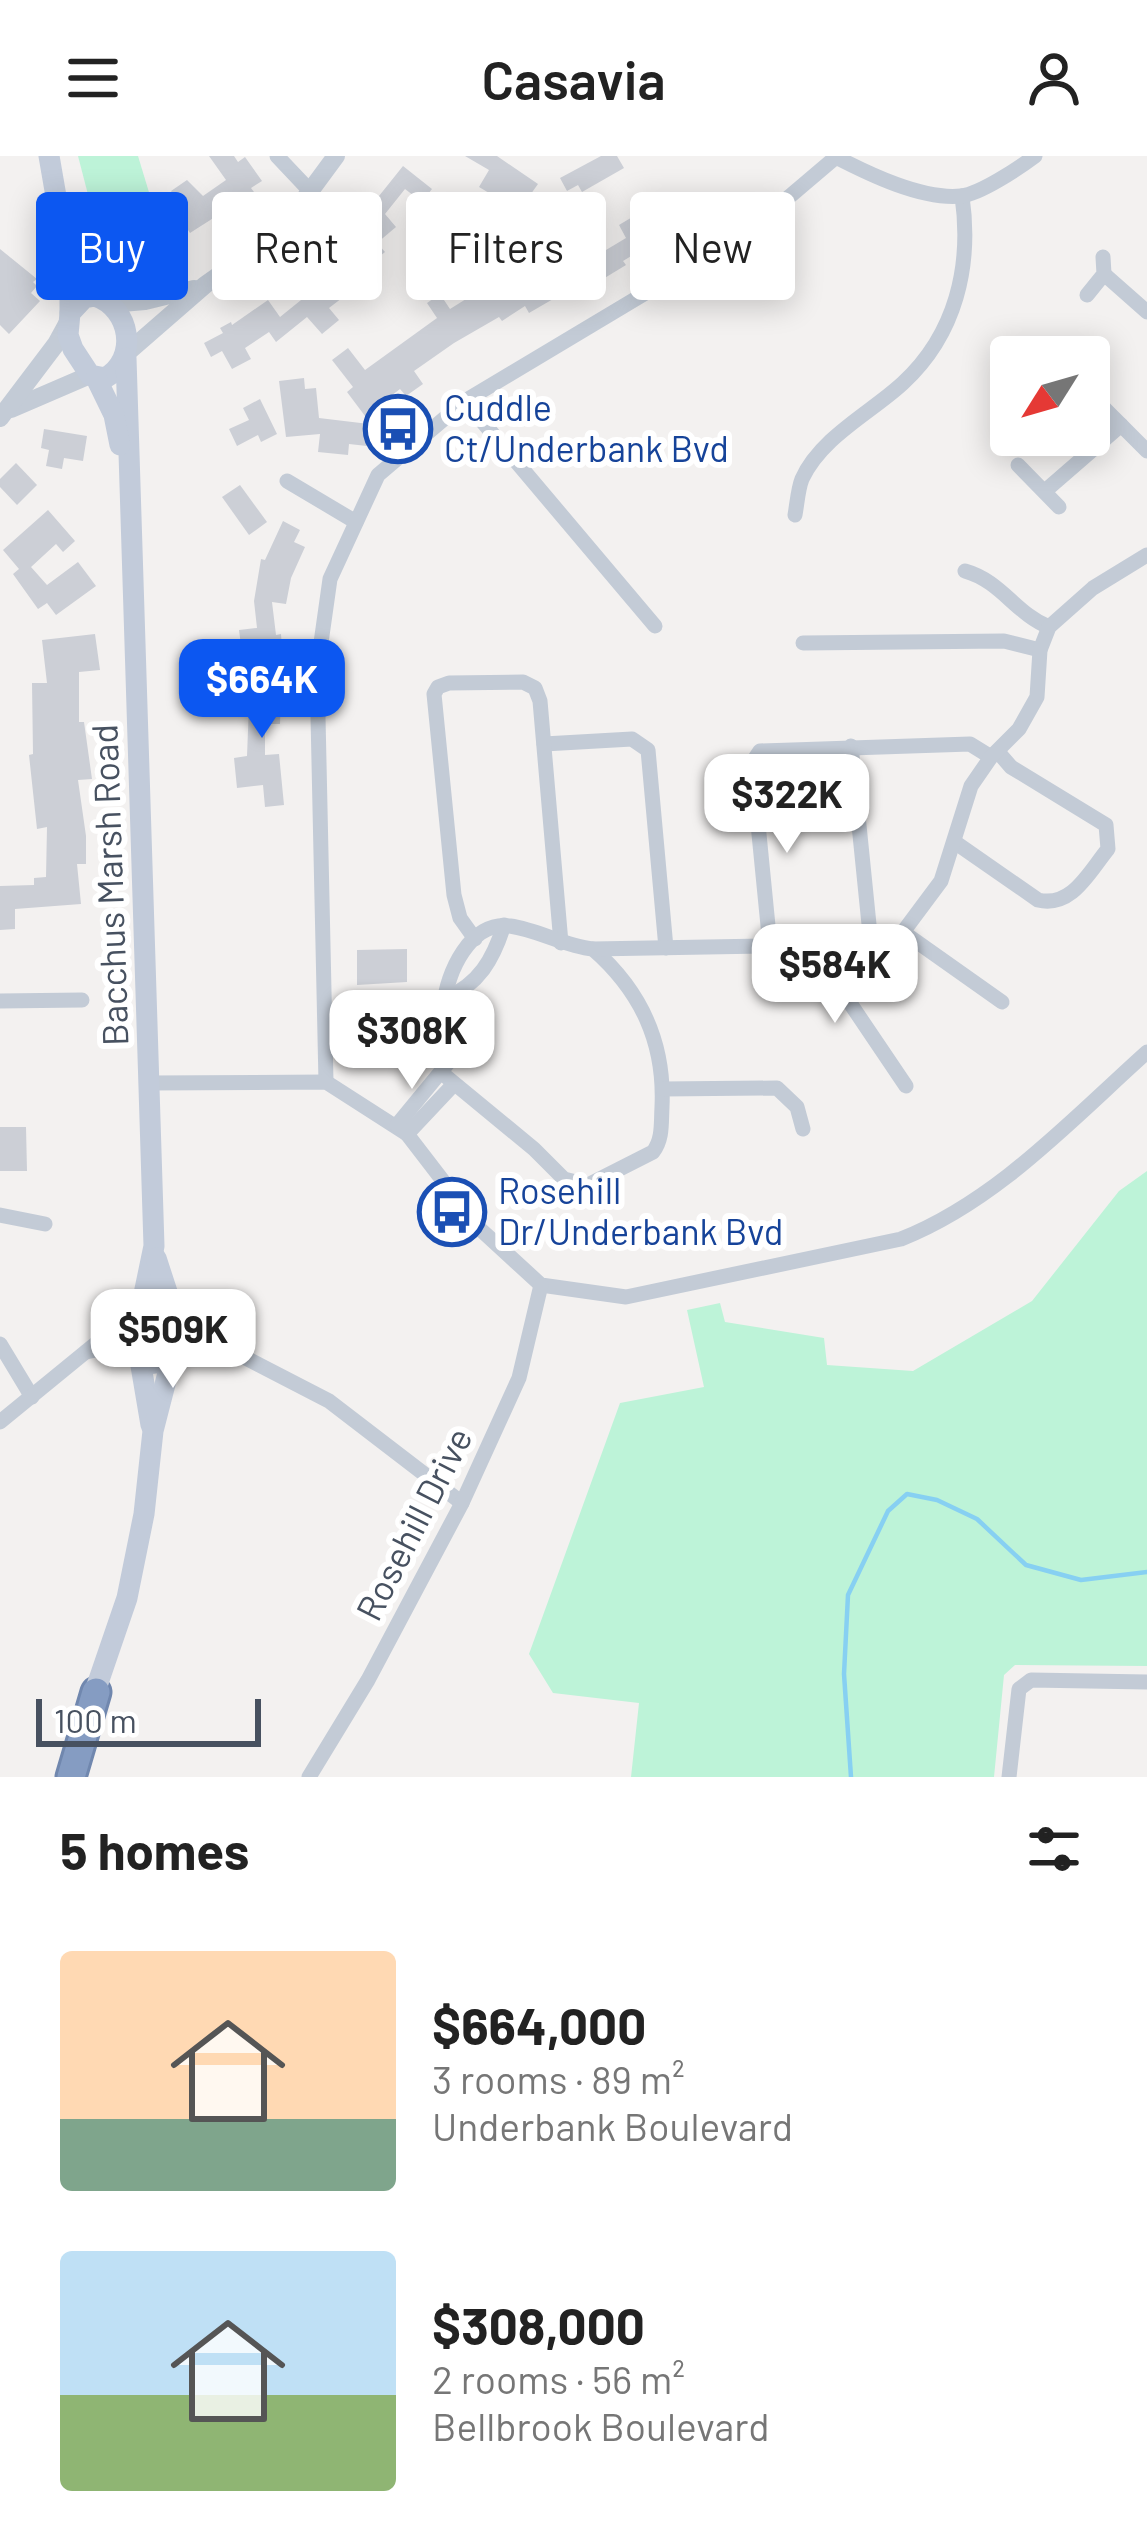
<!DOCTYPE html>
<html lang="en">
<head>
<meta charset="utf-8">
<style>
  body { margin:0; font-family:Barlow,sans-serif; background:#f2f2f2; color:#222; height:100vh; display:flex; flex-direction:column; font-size:45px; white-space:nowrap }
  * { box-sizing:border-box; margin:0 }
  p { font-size:39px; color:#767676 }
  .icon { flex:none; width:66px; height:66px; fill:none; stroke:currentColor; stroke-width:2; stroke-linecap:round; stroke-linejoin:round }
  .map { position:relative; height:1621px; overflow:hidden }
  .panel { display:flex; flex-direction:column; background:#fff; flex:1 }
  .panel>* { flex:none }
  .top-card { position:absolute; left:36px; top:36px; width:1077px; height:108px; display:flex; gap:24px }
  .needle { width:78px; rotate:233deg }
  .fabs { position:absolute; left:990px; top:180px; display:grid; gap:24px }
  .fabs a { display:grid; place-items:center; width:120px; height:120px; border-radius:12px; background:#fff; box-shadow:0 6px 30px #0003; font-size:60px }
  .scale { position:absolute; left:36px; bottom:30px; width:225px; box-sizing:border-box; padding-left:12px; border:6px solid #475160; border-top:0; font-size:33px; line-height:42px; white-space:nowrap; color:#475160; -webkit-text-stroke:9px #fff; paint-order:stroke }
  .price { position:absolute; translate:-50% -102px; padding:0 27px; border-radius:24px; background:#fff; color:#222; font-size:39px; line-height:78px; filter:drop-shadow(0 3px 6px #0008) }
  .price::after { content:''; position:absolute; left:50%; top:72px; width:36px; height:27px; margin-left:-18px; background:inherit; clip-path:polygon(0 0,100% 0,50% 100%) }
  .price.selected { background:#0c57f1; color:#fff }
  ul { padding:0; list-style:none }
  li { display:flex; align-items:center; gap:36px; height:300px; padding:0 60px }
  li span { display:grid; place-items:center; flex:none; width:336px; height:240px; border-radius:12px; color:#555 }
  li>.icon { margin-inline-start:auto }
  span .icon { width:144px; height:144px; fill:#fffc; stroke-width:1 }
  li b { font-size:51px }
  h2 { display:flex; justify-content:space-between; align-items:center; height:144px; padding:0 60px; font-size:51px }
  .pill { padding:0 42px; border-radius:12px; background:#fff; box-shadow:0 6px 30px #0003; font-size:42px; line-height:108px }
  .pill.selected { background:#0c57f1; color:#fff }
  header { display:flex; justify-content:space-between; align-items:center; height:156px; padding:0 60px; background:#fff; font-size:54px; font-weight:600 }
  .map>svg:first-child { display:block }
</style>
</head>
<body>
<header><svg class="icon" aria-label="menu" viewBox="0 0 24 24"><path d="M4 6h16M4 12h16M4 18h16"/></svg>Casavia<svg class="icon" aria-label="person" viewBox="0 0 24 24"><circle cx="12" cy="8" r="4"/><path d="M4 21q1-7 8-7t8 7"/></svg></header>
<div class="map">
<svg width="1147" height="1621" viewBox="0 0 1147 1621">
  <rect width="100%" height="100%" fill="#f3f1f0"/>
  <g fill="#bdf3d8">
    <polygon points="78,0 138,0 168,99 106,108"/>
    <polygon points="1147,1015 1147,1510 1015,1509 1004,1519 994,1621 631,1621 639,1547 553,1537 529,1498 620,1247 704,1231 687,1154 720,1147 725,1166 824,1182 827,1209 913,1215 1032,1145 1119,1035"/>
  </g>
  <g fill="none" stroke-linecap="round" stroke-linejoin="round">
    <polyline stroke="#87d0f2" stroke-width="4.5" points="851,1621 844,1518 848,1439 888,1355 907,1338 937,1344 977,1363 1026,1409 1081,1424 1147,1416"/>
  </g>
  <g fill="#cccfd6">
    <polygon points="209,0 234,0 238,6 245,1 262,25 251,32 254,36 190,77 180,62 186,58 171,35 187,24 203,40 226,24"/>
    <polygon points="465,0 497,0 538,28 528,42 538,49 523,71 495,52 501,44 479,31 489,14"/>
    <polygon points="601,0 617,0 624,12 582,36 578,29 567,35 560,22"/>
    <polygon points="403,10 432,33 422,46 405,33 385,58 396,71 377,87 385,96 370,108 357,92 338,108 355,132 329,152 339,164 322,178 307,161 276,186 269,176 245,192 251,203 232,213 222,195 211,201 204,187 223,177 220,172 231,166 232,169 268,144 280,161 306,140 290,120 367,62 360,53 375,45"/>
    <polygon points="644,54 656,74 646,80 651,88 623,105 626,109 603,123 597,112 579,127 558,102 574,88 584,100 602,89 606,94 626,82 619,69"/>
    <polygon points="0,93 37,123 33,126 37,130 31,137 40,145 9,178 0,169"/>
    <polygon points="525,106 542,135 554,128 560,139 529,157 525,150 502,165 499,161 454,187 414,215 423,228 406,240 400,233 365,260 347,236 353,231 332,204 348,192 365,214 437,162 427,147 440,138 450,153"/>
    <polygon points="304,222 305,233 316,232 319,262 369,268 367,290 349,288 348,299 318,296 320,278 286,281 279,225"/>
    <polygon points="260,243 277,278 261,286 258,279 237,290 229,273 249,264 243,252"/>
    <polygon points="44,273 87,280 83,305 64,302 62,313 46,310 49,294 41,292"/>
    <polygon points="16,307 37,329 17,349 0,331 0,323"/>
    <polygon points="240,329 267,366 249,379 222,341"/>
    <polygon points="48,354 75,385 63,396 56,388 31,411 47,429 78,406 96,430 56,459 47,447 38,453 13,418 19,413 3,394"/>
    <polygon points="283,365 300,374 294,386 305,391 291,422 286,448 272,446 276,479 281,478 282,492 242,497 239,474 257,472 254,445 261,403 265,404"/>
    <polygon points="95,478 100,514 79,516 79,566 84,566 92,623 78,624 86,680 86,708 77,708 81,748 15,753 15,773 0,774 0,730 34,729 34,722 46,721 47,671 37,673 29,599 33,598 32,527 47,527 42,484"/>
    <polygon points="268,514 282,515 280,568 265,568 265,599 279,598 284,649 265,651 263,629 237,632 234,602 247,600 250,524 268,524"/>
    <polygon points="407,793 407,826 357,829 357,794"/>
    <polygon points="0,971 26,971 27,1015 0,1015"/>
  </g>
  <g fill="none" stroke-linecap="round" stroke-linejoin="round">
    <g stroke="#7087ae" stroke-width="33">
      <polyline id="motorway" points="71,1621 96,1536"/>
    </g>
    <g stroke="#c3cbd6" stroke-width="15">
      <polyline points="277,0 311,36"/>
      <polyline points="1104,118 1147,156"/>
      <polyline points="1087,139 1104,118 1103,101"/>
      <polyline points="1089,237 1147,295"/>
      <polyline points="465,245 655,470"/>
      <polyline points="1018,309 1059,351"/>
      <polyline points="287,325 356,366"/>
      <polyline points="1045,335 1121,269"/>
      <path d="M 795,359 C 797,348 798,333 802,323 C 821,281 872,256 903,227 C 956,178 972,110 962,40"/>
      <path d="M 965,415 C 1001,425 1016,458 1049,471"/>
      <polyline points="803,487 1004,485 1040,494"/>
      <polyline points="544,588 632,583 648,594 666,792"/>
      <polyline points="851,590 871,788"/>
      <path d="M 956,687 L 1038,744 C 1072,752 1089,716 1108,693 L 1106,669 L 1011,611 L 998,596"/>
      <polyline points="903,776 1002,846"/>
      <polyline points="475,783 460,762 454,739 434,538 438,531 449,527 523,526 535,532 540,545 561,787"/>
      <polyline points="770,790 752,607 760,595 970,588 991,601"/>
      <polyline points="822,791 825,810 906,930"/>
      <path d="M 445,843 C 479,828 493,804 504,769"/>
      <polyline points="0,845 82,844"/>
      <polyline points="386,880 446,875"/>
      <path d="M 443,918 L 534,993 L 564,1023 L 588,1029 L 653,996 C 663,983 661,967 662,951 C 665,886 641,835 593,793"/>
      <path d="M 326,926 L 317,515 L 330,423 L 378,319 L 465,245 L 749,75 L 836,1 C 869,18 922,44 961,40 C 980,38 1019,12 1035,0"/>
      <path d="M 149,927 L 326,926 L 407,978 L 480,1073 L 541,1129 L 626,1141 L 901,1083 C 997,1045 1071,964 1147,896"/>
      <polyline points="663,933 777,932 797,951 803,973"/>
      <path d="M 397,969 L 448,907 C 449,888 442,869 444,850 C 446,817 471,764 510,770 C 539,774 564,790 593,793 L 871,788 L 903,776 L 941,725 L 971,630 L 991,601 L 1019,573 L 1037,541 L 1040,494 L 1049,471 L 1093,432 L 1147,399"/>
      <polyline points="407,978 454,928"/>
      <polyline points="0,1059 45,1068"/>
      <polyline points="176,1166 329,1245 462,1347"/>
      <polyline points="0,1188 32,1241"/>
      <polyline points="86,1196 101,1193 135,1200"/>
      <polyline points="177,1198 205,1192 225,1195"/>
      <polyline points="0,1266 99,1185 134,1167"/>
      <polyline points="309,1621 368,1524 462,1347 519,1222 541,1129"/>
      <polyline points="1009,1621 1019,1533 1031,1524 1147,1526"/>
    </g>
    <g stroke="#c3cbd6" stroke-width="18">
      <polyline points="110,148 145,145 194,133"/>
      <polyline points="128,196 205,129 266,86 294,57 336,0"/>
      <polyline points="11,253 90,219"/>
      <polyline points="0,262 56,188 68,166"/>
    </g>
    <g stroke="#c2cbda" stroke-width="21">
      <polyline points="49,0 70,121 70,157"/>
      <polyline points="69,58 107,144"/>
      <path d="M 95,140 C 131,152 139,203 105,222 L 90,219 L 73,193 L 68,179 L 70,157 L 84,142 Z"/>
      <polyline points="126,202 154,1090 139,1162"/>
      <polyline points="96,222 114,259 120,289"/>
      <polyline points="152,1157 134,1167 131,1192 147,1208 171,1205"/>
      <polyline points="140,1204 151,1269"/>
      <polyline points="90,1550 127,1442 144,1358 153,1275 171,1205 182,1182 156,1102"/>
    </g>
    <use href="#motorway" stroke="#859cc2" stroke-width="27"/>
  </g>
  <defs>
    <g id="bus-ring" transform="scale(3.45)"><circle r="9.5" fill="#fff" stroke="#1a4fb4" stroke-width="1.5"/><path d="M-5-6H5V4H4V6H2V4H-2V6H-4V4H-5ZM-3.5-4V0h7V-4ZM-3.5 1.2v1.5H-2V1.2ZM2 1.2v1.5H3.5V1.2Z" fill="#1a4fb4"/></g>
  </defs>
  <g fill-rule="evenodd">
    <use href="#bus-ring" x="398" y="273"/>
    <use href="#bus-ring" x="452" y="1056"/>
  </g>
  <g text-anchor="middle" stroke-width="12" stroke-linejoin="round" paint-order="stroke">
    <g font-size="36" fill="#164399" stroke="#fff" text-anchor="start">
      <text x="444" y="265">Cuddle<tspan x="444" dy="41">Ct/Underbank Bvd</tspan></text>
      <text x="498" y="1048">Rosehill<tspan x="498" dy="41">Dr/Underbank Bvd</tspan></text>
    </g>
    <g font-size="36" fill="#475160" stroke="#fff">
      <text transform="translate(110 729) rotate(-92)" y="13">Bacchus Marsh Road</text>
      <text transform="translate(414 1368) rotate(-63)" y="13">Rosehill Drive</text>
    </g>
  </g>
</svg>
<div class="fabs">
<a><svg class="needle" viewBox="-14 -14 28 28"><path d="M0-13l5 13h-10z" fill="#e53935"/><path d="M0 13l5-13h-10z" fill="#767676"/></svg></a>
</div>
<div class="scale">100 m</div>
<b class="price selected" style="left:262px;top:585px">$664K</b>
<b class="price" style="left:787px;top:700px">$322K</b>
<b class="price" style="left:835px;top:870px">$584K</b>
<b class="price" style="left:412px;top:936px">$308K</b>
<b class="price" style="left:173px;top:1235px">$509K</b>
<div class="top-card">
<a class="pill selected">Buy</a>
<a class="pill">Rent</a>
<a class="pill">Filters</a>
<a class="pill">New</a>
</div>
</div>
<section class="panel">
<h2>5 homes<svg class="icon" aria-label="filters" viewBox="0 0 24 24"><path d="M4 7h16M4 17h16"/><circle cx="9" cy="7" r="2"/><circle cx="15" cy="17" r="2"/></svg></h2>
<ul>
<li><span style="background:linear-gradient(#ffd9b3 70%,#7fa58c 0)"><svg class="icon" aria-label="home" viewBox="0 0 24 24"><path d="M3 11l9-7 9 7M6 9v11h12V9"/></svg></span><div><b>$664,000</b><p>3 rooms · 89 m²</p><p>Underbank Boulevard</p></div></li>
<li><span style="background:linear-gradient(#bfe0f5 60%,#8fb573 0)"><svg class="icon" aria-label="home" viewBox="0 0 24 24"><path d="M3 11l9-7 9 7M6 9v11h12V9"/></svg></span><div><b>$308,000</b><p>2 rooms · 56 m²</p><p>Bellbrook Boulevard</p></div></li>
</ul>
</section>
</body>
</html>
